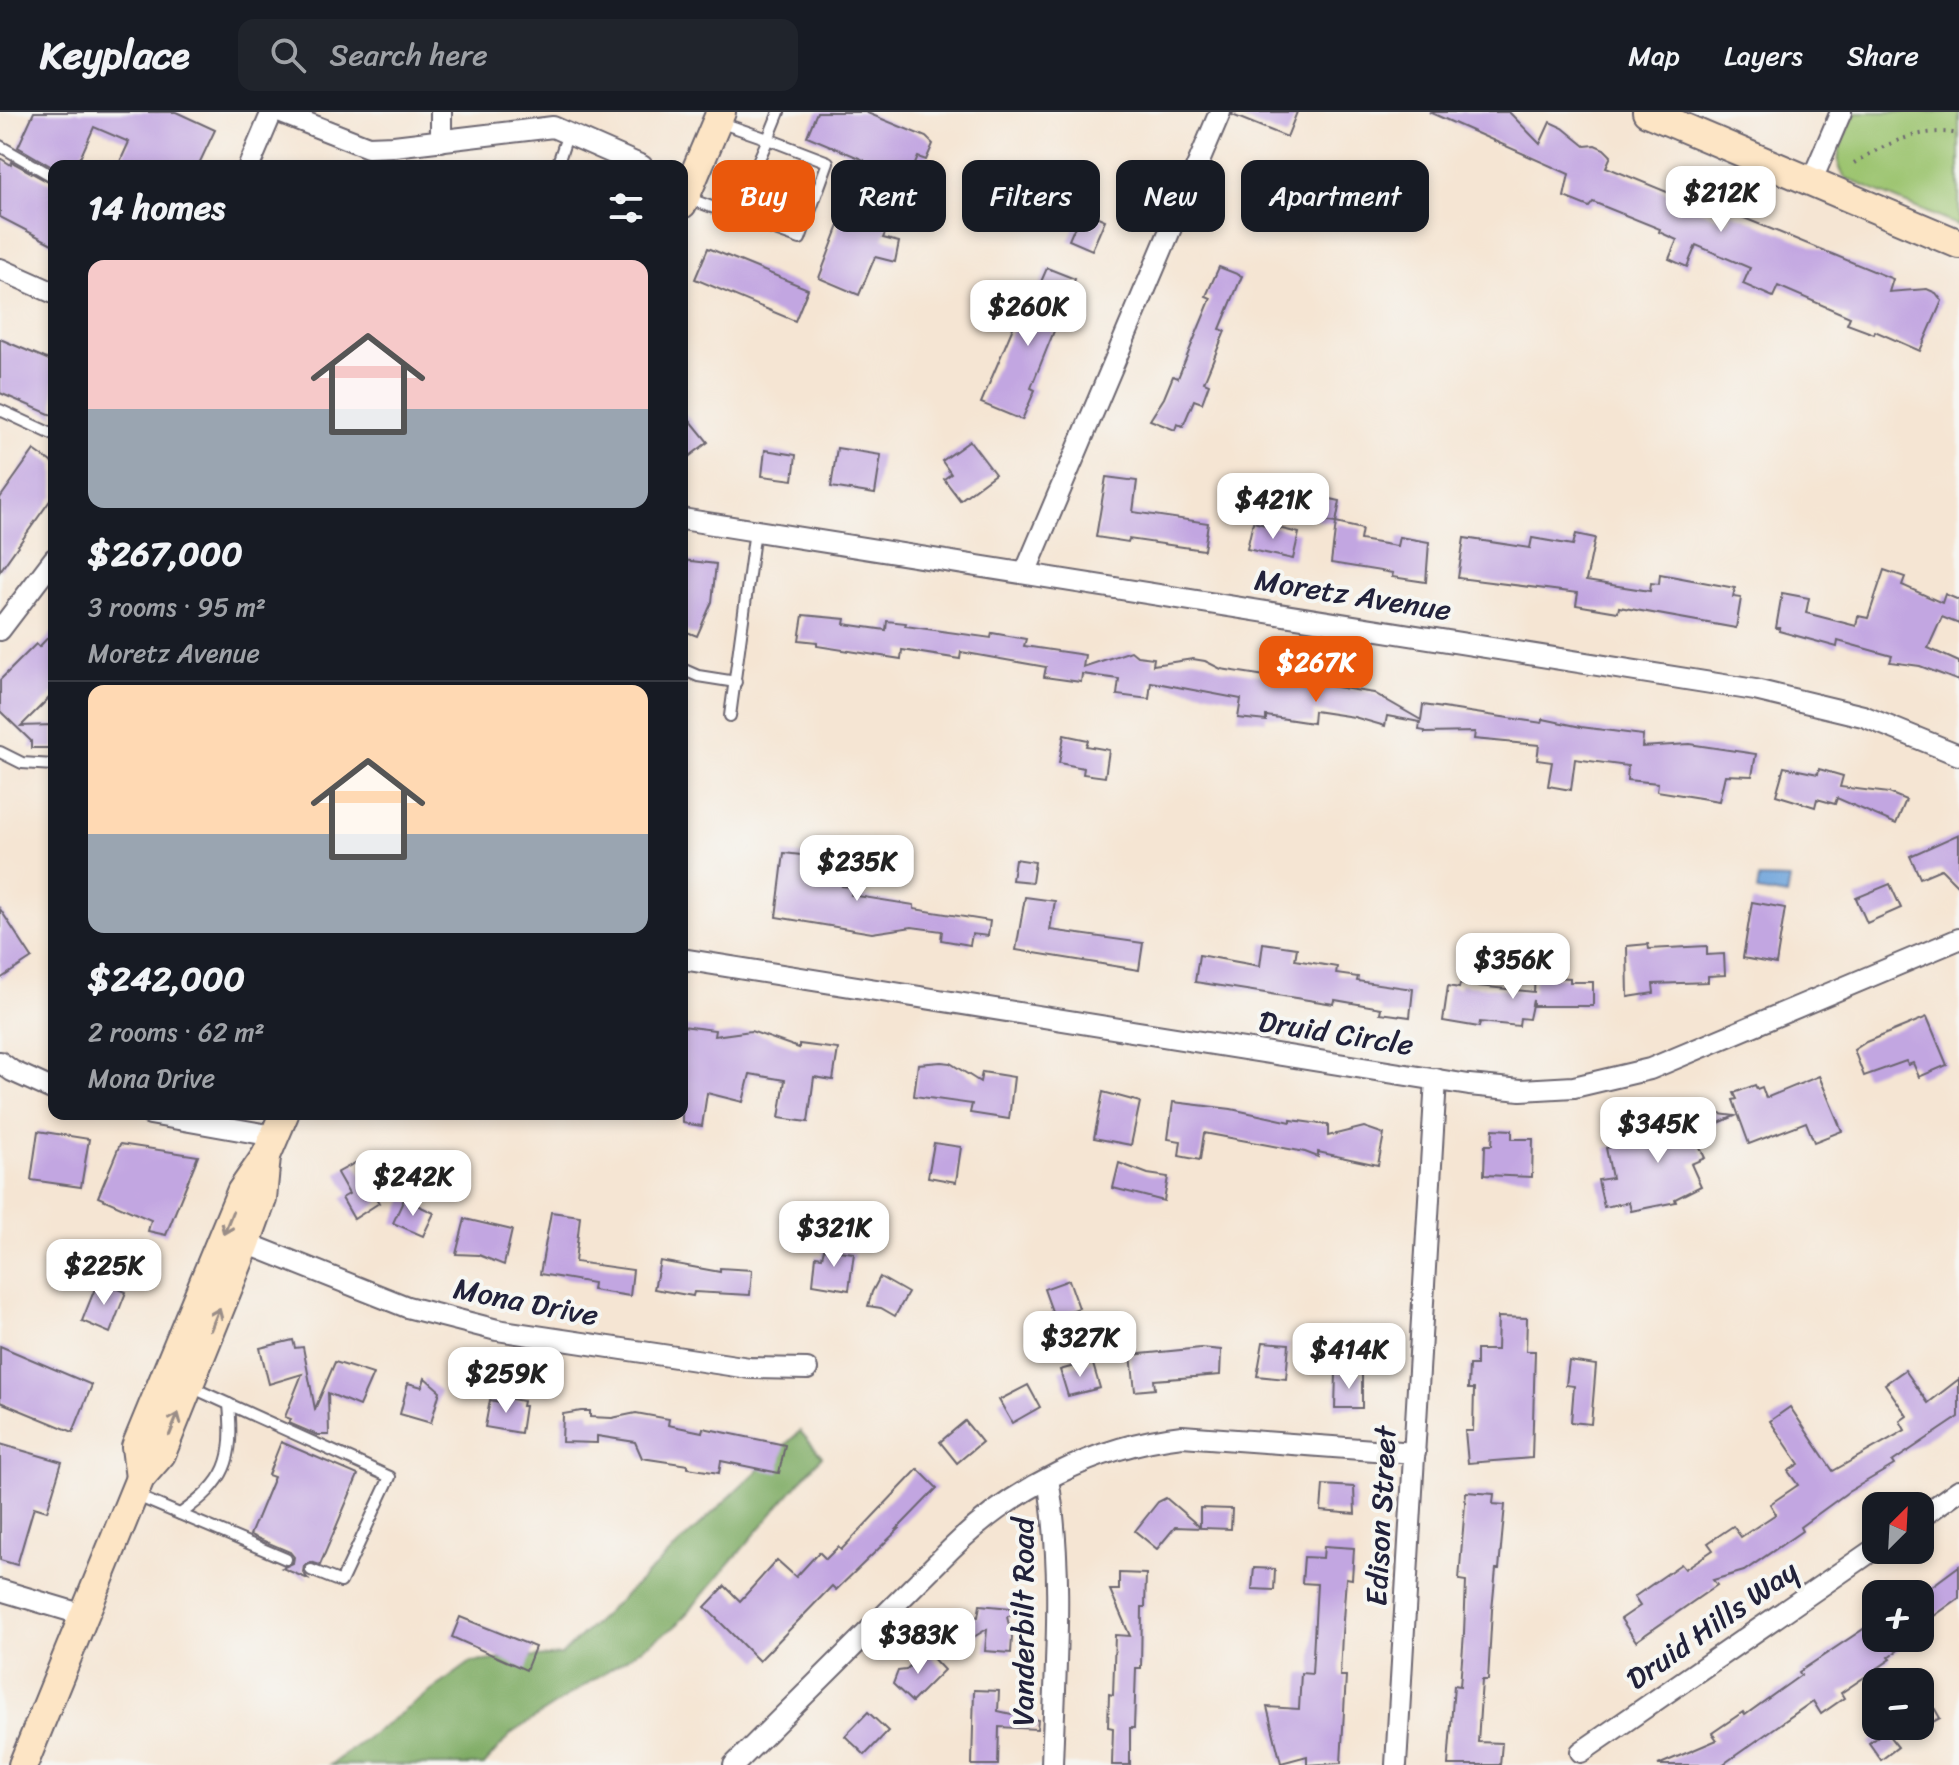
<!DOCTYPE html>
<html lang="en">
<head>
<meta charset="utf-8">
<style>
  body { margin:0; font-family:Sriracha,sans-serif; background:#20242c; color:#f1f3f6; height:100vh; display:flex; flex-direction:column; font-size:30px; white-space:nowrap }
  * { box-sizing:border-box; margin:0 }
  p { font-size:26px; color:#9ea1a6 }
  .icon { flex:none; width:44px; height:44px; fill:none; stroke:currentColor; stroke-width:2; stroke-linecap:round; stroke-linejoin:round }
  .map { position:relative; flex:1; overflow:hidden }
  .details { position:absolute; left:48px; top:48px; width:640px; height:960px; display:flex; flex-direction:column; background:#171b24; border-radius:16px; box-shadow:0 4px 12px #0003 }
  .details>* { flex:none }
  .guide { position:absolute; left:712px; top:48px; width:760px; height:72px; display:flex; gap:16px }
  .needle { width:52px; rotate:24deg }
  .tools { position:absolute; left:1862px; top:1380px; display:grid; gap:16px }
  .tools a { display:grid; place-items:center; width:72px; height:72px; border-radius:16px; background:#171b24; box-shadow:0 4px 12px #0003; font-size:40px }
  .price { position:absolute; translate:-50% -68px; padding:0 18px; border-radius:16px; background:#fff; color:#222; font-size:26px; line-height:52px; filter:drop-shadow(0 2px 4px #0008) }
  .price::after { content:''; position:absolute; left:50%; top:48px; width:24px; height:18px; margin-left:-12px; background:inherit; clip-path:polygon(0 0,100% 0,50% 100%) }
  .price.on { background:#ea580c; color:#fff }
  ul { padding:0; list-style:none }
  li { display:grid; align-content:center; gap:16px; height:424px; padding:0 40px }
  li+li { border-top:2px solid #363941 }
  li span { display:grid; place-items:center; height:248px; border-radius:16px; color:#555 }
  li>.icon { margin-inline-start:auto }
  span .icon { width:144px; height:144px; fill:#fffc; stroke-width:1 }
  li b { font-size:34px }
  h2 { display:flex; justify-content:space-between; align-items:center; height:96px; padding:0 40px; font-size:34px }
  .pill { padding:0 28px; border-radius:16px; background:#171b24; box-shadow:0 4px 12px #0003; font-size:28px; line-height:72px }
  .pill.on { background:#ea580c; color:#fff }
  header { display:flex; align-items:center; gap:48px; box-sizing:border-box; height:112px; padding:0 40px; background:#171b24; border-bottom:2px solid #363941 }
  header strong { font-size:38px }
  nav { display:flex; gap:44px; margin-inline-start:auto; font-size:28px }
  .search { width:560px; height:72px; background:#20242c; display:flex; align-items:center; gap:20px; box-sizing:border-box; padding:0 28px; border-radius:16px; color:#9ea1a6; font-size:30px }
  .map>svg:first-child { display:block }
</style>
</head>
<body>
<header>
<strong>Keyplace</strong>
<div class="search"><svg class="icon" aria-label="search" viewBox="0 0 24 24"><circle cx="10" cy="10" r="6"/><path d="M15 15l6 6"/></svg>Search here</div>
<nav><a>Map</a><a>Layers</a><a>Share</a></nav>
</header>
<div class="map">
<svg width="1959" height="1653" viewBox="0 0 1959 1653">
  <rect width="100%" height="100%" fill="#f6f6f2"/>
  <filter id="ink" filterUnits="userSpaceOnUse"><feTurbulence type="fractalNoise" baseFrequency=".0125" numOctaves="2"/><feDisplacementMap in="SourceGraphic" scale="16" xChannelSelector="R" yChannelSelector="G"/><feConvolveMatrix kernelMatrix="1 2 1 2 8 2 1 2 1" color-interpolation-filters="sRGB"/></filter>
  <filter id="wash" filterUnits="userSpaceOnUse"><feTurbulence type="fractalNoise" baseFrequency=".006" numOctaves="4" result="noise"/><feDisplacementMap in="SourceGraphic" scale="32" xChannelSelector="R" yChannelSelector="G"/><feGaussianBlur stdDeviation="1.8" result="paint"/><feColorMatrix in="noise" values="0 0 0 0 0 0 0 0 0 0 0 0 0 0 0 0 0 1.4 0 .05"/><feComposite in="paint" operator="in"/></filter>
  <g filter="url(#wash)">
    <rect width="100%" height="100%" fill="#f5e5d3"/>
    <path fill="#9cc46f" stroke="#5f7355" stroke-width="2" d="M 1856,0 L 1959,0 L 1959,114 L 1847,67 C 1827,47 1847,22 1856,0 Z"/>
    <polygon fill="#7daa62" stroke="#50664e" stroke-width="2" points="800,1319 822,1344 676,1514 512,1621 484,1653 330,1653 471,1550 561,1543"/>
    <polygon fill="#6da3da" stroke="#48628a" stroke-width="2" points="1759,766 1790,767 1787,784 1757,779"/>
    <g id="blocks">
      <g fill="#c2a6e1">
        <polygon points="34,0 176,0 215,18 198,54 118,54 129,30 94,15 77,53 69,49 66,54 54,56 18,35"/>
        <polygon points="817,0 865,0 926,25 933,32 926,48 918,45 883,126 899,130 895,150 875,145 859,183 819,166 864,48 807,24"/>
        <polygon points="1233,0 1297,0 1287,25 1232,3"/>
        <polygon points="1429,0 1509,0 1540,32 1550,10 1563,16 1585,34 1595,33 1604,37 1611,44 1606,55 1674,83 1676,78 1696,86 1692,95 1728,110 1732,101 1893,167 1889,180 1927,177 1936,181 1942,189 1920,239 1875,219 1874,222 1847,212 1850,205 1778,174 1773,185 1743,172 1750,156 1696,133 1687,155 1669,147 1677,128 1659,120 1660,117 1593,90 1589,95 1564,85 1569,62"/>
        <polygon points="0,46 11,53 12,50 54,73 54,133 0,105"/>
        <polygon points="1082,98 1105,108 1092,138 1069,128"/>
        <polygon points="708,136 808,177 795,209 695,167"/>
        <polygon points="1219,155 1242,164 1220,217 1225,219 1204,270 1209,272 1202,291 1194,288 1183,314 1177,312 1175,318 1150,308 1164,286 1173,264 1178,266 1211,186 1206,184"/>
        <polygon points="1047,156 1075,167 1031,276 1035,278 1022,308 981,291 1017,206 1024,209"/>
        <polygon points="0,227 54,250 54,304 0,281"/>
        <polygon points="682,298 708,330 682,350"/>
        <polygon points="970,329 995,362 960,388 944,367 951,362 942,349"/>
        <polygon points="837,336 881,343 875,382 831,375"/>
        <polygon points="34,338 54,352 54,383 0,459 0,386"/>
        <polygon points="765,338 796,343 793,368 762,364"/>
        <polygon points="1106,365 1137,369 1133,400 1208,411 1204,438 1129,427 1128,430 1096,425"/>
        <polygon points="1317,384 1340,389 1336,411 1316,408"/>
        <polygon points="1253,410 1299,421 1293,447 1247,437"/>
        <polygon points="1336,411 1362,417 1360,428 1397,434 1399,425 1429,430 1426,470 1392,465 1393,461 1331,451"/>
        <polygon points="1576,422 1595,426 1586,469 1650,479 1651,471 1659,472 1660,462 1735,476 1733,485 1741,486 1736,516 1619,495 1618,500 1576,493 1578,481 1458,466 1464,426 1530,436 1532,426 1573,433"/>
        <polygon points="682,448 716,452 712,490 697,524 682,518"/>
        <polygon points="1884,458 1905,465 1902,473 1942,491 1945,482 1959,488 1959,512 1942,505 1928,536 1959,550 1959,569 1920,554 1890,550 1892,544 1838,529 1837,535 1779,519 1780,516 1776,516 1782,481 1809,486 1806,501 1856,514 1858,504 1868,506"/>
        <polygon points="803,503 845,507 844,512 886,518 887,509 906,511 905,514 991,526 992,521 1026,527 1024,534 1085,543 1083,555 1131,539 1137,544 1154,546 1153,553 1193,547 1205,549 1221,557 1374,581 1421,608 1423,593 1542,611 1543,607 1581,615 1643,623 1642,635 1689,632 1756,642 1752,664 1725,663 1719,689 1657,679 1658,671 1627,668 1628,654 1575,647 1571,678 1548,674 1552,650 1537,648 1539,633 1474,627 1475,620 1425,621 1425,619 1419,618 1420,610 1387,604 1385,614 1354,605 1314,599 1313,611 1266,604 1266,609 1238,606 1241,587 1151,570 1149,587 1117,583 1119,567 1082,562 1081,570 1044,565 1046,555 961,540 960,547 902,538 901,547 817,534 817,530 799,528"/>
        <polygon points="54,519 54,581 21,614 54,613 54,636 31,636 31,629 0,599 0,568 36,532 39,535"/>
        <polygon points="1064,623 1088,628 1086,634 1109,638 1105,665 1083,662 1084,656 1059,651"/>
        <polygon points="1784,655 1818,662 1819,657 1843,664 1840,675 1889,681 1906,688 1896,712 1837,686 1835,692 1817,687 1815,695 1776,683"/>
        <polygon points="1959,722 1959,775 1941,757 1920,766 1910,744"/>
        <polygon points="784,741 826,746 827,741 848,745 842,774 852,775 851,783 914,793 914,797 990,809 988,824 972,822 970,833 941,828 942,819 912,815 872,821 776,805"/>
        <polygon points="1015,747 1035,750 1032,770 1012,768"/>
        <polygon points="1890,772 1901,796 1867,811 1856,786"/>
        <polygon points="1025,785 1055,789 1050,818 1143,831 1139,858 1016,838"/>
        <polygon points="1752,790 1785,796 1776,852 1743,846"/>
        <polygon points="0,797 32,846 0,867"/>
        <polygon points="1263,831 1297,836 1295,848 1337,855 1336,862 1358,865 1357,869 1413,877 1410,905 1380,901 1381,896 1335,888 1334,892 1195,870 1199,843 1260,854"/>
        <polygon points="1648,832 1649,837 1707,834 1707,843 1724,842 1725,863 1708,864 1708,870 1653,872 1654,881 1628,885 1627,834"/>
        <polygon points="1535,864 1570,866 1570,870 1593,870 1593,894 1533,894 1533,888 1529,907 1520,906 1519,914 1480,910 1479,915 1443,909 1448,874 1459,876 1460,872 1534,880"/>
        <polygon points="1927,905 1947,953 1919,965 1913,951 1908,953 1906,949 1864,964 1854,938 1866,930"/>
        <polygon points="682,914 715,918 714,924 751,919 799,936 799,932 838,937 833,968 814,965 808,1010 779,1006 785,968 750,962 743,990 707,981 702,1014 682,1011"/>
        <polygon points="941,950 950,951 980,970 982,960 1014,965 1009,1007 970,1001 972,992 914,984 918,952"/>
        <polygon points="1819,964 1842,1019 1814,1030 1806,1010 1749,1032 1733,988 1737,987 1734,981 1755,973 1757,977 1762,975 1766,986"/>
        <polygon points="1103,980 1140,990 1131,1033 1094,1026"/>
        <polygon points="1173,990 1231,997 1291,1010 1291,1008 1328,1013 1328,1024 1364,1015 1384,1022 1378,1053 1318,1040 1318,1045 1305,1040 1204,1021 1200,1048 1179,1044 1181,1029 1168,1027"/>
        <polygon points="1695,999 1735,1004 1702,1018 1707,1030 1699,1033 1705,1046 1691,1052 1701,1074 1675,1087 1676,1090 1631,1099 1629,1090 1604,1095 1598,1068 1612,1066 1606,1036 1666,1024 1663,1018"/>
        <polygon points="1493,1017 1512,1018 1512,1027 1533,1027 1532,1065 1484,1063 1485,1033 1492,1033"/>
        <polygon points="38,1019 89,1027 81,1075 31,1068"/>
        <polygon points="934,1031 961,1035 956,1070 928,1065"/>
        <polygon points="120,1032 198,1044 166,1123 148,1119 151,1108 98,1085"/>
        <polygon points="355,1051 379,1091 354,1107 342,1086 349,1082 337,1061"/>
        <polygon points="1119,1051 1148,1062 1168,1065 1164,1089 1113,1076"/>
        <polygon points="404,1087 434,1101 423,1124 393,1111"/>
        <polygon points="551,1100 580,1104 575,1150 633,1158 630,1184 592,1178 593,1171 540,1162"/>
        <polygon points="465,1107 512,1118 504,1153 479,1143 456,1142"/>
        <polygon points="824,1137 854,1141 849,1178 813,1172 816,1144 822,1145"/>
        <polygon points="660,1149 720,1160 720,1156 752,1158 750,1183 694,1180 693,1184 654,1177"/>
        <polygon points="880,1165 908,1181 895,1204 881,1196 868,1194 872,1180"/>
        <polygon points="1069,1168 1079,1196 1054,1205 1044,1177"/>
        <polygon points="98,1169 126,1180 110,1221 82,1209"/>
        <polygon points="1498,1205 1527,1206 1526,1239 1535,1239 1532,1346 1468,1351 1465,1319 1473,1319 1474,1277 1468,1277 1469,1253 1476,1253 1476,1238 1497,1238"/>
        <polygon points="293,1228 295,1236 303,1235 315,1297 335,1250 373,1262 359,1294 328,1281 329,1323 317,1323 289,1311 291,1307 285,1305 302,1262 269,1272 260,1236"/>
        <polygon points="1263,1230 1289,1232 1286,1267 1257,1264"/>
        <polygon points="0,1234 92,1273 73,1320 0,1290"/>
        <polygon points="1201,1236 1221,1238 1220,1263 1154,1268 1155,1277 1135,1279 1131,1243"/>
        <polygon points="1092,1249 1100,1276 1068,1284 1060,1258"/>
        <polygon points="1569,1249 1596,1253 1591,1312 1571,1310 1574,1274 1566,1273"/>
        <polygon points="1905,1258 1928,1291 1959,1267 1959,1305 1892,1350 1894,1353 1848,1380 1800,1415 1802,1419 1744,1459 1713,1468 1717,1473 1636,1529 1621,1507 1640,1494 1634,1485 1681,1452 1685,1457 1713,1438 1708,1431 1733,1414 1741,1425 1776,1402 1770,1392 1798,1373 1788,1359 1799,1352 1770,1309 1790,1295 1833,1359 1905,1318 1900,1309 1907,1304 1885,1272"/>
        <polygon points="1336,1261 1362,1262 1362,1296 1335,1296"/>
        <polygon points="425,1266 440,1279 431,1311 400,1302 408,1271 422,1275"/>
        <polygon points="1028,1273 1040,1295 1012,1311 999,1288"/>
        <polygon points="506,1286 523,1289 522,1294 525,1294 521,1321 485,1315 490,1288 505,1291"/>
        <polygon points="581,1299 590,1299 590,1305 612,1306 636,1301 669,1307 668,1313 702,1320 703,1316 785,1333 779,1361 721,1349 719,1361 688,1356 688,1353 642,1346 635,1330 597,1324 597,1331 562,1330 563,1302"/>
        <polygon points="965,1309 982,1330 957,1351 940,1330"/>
        <polygon points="281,1330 358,1363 320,1453 311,1450 304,1454 303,1460 308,1467 282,1456 293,1451 294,1445 290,1440 250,1423 274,1365 268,1363"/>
        <polygon points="0,1332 62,1350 47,1399 34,1395 17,1453 0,1448"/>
        <polygon points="918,1357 937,1376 897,1417 899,1417 836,1478 832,1474 759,1549 705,1495 725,1474 740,1489 777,1448 796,1465 819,1440 826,1447 838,1435 841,1438"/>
        <polygon points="1323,1373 1354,1375 1355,1402 1321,1399"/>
        <polygon points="1466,1380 1494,1382 1493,1392 1505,1393 1499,1457 1496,1457 1492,1498 1488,1568 1482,1568 1478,1630 1502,1631 1500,1653 1448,1653 1454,1573 1460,1574 1464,1521 1466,1469 1459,1468"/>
        <polygon points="1166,1386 1200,1415 1200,1396 1232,1397 1231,1417 1175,1415 1157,1437 1135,1419 1158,1390"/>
        <polygon points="1324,1434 1354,1436 1352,1467 1346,1466 1342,1522 1340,1564 1346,1564 1341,1651 1307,1653 1307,1644 1281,1651 1267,1595 1299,1597 1301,1561 1312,1562 1317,1472 1302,1471 1304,1445 1323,1446"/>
        <polygon points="1959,1454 1959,1486 1920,1514 1920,1483"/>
        <polygon points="1254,1456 1275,1457 1274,1478 1252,1477"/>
        <polygon points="1119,1461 1146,1462 1145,1495 1142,1495 1141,1556 1136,1556 1134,1616 1130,1616 1130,1653 1112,1653 1113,1616 1108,1615 1109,1582 1113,1583 1115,1523 1130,1524 1110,1478 1119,1478"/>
        <polygon points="980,1493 1021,1497 1007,1505 1012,1525 1011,1541 985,1539 987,1517 957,1535 960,1503 978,1505"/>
        <polygon points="460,1505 535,1535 526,1558 452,1525"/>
        <polygon points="1868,1514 1876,1526 1914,1526 1889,1545 1891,1547 1841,1581 1844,1586 1821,1602 1813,1589 1722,1653 1658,1653 1717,1628 1712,1621 1743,1600 1745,1603 1801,1563 1799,1560"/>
        <polygon points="928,1541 944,1558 912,1590 893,1572 898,1559 906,1558 920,1543"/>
        <polygon points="1920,1571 1940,1606 1920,1617"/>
        <polygon points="974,1578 999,1579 998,1599 1038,1608 1037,1617 999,1615 998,1653 972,1653"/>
        <polygon points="868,1600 888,1619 865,1643 845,1624"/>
        <polygon points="1885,1619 1898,1635 1881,1648 1869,1631"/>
      </g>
    </g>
  </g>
  <g filter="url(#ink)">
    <use href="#blocks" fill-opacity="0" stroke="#6c6670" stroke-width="2"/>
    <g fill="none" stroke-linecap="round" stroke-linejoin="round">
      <g stroke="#6c6670" stroke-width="14">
        <g id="lane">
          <polyline points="719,10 768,27 734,103"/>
          <polyline points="0,34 54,65"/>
          <polyline points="557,54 568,21"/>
          <polyline points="687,86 800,127 828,50 768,27 779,0"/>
          <polyline points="0,298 54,323"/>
          <polyline points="682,557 698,564 736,570"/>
          <polyline points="730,604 755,418"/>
          <polyline points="0,640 22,651 54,653"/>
          <polyline points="191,1275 390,1365 341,1470 311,1458"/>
          <polyline points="137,1384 286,1447"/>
          <path d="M 180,1402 C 227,1369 234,1349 229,1292"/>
        </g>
      </g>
      <g stroke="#6c6670" stroke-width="24">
        <g id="street">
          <polyline points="279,0 368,35 394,34 553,15 642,54"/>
          <polyline points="441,29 441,0"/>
          <polyline points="249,54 272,0"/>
          <polyline points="1811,70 1841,0"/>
          <polyline points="0,157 54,181"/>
          <polyline points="682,407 1755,578 1863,604 1959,643"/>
          <polyline points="1025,461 1220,0"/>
          <polyline points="0,518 54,447"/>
          <polyline points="682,847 1469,973 1521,978 1574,975 1650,957 1959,827"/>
          <polyline points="0,950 12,959 54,978"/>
          <polyline points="150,1002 274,1024"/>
          <polyline points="246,1131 407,1195 497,1218 749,1256 807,1257"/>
          <path d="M 1048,1367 C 1064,1462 1055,1557 1052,1653"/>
          <polyline points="1920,1406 1959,1378"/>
          <polyline points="0,1478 84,1503"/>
          <polyline points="1581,1640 1876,1436"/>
          <path d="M 734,1653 L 951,1437 C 1013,1376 1096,1334 1182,1324 L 1415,1341"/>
          <polyline points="1396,1653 1436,967"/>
        </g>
      </g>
      <g stroke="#6c6670" stroke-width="32">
        <g id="secondary">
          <polyline points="1647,0 1959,132"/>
          <polyline points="682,92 721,0"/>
          <polyline points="140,1366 136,1335 241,1080 266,1044 284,1002"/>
          <polyline points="23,1653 140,1366 161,1342 246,1131 262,1087 266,1044"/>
        </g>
      </g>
      <path stroke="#6c6670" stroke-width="4" stroke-dasharray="2 6" stroke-linecap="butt" d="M 1854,51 C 1886,32 1921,14 1959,22"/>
      <use href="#lane" stroke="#fff" stroke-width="10"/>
      <use href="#street" stroke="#fff" stroke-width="20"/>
      <use href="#secondary" stroke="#fde5c5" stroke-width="28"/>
    </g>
    <defs><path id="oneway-shaft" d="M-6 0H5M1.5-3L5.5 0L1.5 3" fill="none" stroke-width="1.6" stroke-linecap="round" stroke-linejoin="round" transform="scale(2)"/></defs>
    <g stroke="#9a8d87">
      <use href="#oneway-shaft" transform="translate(228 1111) rotate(112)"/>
      <use href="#oneway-shaft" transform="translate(215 1207) rotate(-68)"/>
      <use href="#oneway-shaft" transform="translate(174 1312) rotate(-68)"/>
    </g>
  </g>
  <g text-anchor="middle" stroke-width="8" stroke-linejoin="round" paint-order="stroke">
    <g font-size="30" fill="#22223b" stroke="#f6f6f2">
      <text transform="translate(1353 483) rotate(9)" y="10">Moretz Avenue</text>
      <text transform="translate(1336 921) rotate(9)" y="10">Druid Circle</text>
      <text transform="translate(526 1190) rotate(11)" y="10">Mona Drive</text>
      <text transform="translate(1381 1404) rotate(-87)" y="10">Edison Street</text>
      <text transform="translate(1023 1510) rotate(-90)" y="10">Vanderbilt Road</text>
      <text transform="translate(1712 1513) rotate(-35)" y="10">Druid Hills Way</text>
    </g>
  </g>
</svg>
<div class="tools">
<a><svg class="needle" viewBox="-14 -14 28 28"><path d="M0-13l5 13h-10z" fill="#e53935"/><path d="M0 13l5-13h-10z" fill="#9ea1a6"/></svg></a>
<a>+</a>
<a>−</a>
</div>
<b class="price" style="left:1721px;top:122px">$212K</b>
<b class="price" style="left:1028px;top:236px">$260K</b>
<b class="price" style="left:1273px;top:429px">$421K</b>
<b class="price on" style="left:1316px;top:592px">$267K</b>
<b class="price" style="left:857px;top:791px">$235K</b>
<b class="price" style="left:1513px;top:889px">$356K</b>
<b class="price" style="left:1658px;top:1053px">$345K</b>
<b class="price" style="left:413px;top:1106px">$242K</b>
<b class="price" style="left:834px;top:1157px">$321K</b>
<b class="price" style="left:104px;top:1195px">$225K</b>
<b class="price" style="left:1080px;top:1267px">$327K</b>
<b class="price" style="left:1349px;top:1279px">$414K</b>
<b class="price" style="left:506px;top:1303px">$259K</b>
<b class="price" style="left:918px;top:1564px">$383K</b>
<div class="guide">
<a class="pill on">Buy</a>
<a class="pill">Rent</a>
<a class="pill">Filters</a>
<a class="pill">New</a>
<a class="pill">Apartment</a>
</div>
<section class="details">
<h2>14 homes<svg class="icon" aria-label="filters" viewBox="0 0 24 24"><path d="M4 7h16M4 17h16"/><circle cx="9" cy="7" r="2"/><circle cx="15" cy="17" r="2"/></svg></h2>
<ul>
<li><span style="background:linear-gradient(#f6c9c9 60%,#9aa5b1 0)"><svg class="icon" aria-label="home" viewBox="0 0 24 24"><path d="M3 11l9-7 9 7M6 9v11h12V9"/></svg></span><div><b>$267,000</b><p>3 rooms · 95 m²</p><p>Moretz Avenue</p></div></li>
<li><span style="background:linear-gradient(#ffd9b3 60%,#9aa5b1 0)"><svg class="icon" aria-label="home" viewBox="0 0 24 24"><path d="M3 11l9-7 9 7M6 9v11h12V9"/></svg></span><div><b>$242,000</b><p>2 rooms · 62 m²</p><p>Mona Drive</p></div></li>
</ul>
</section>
</div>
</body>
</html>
